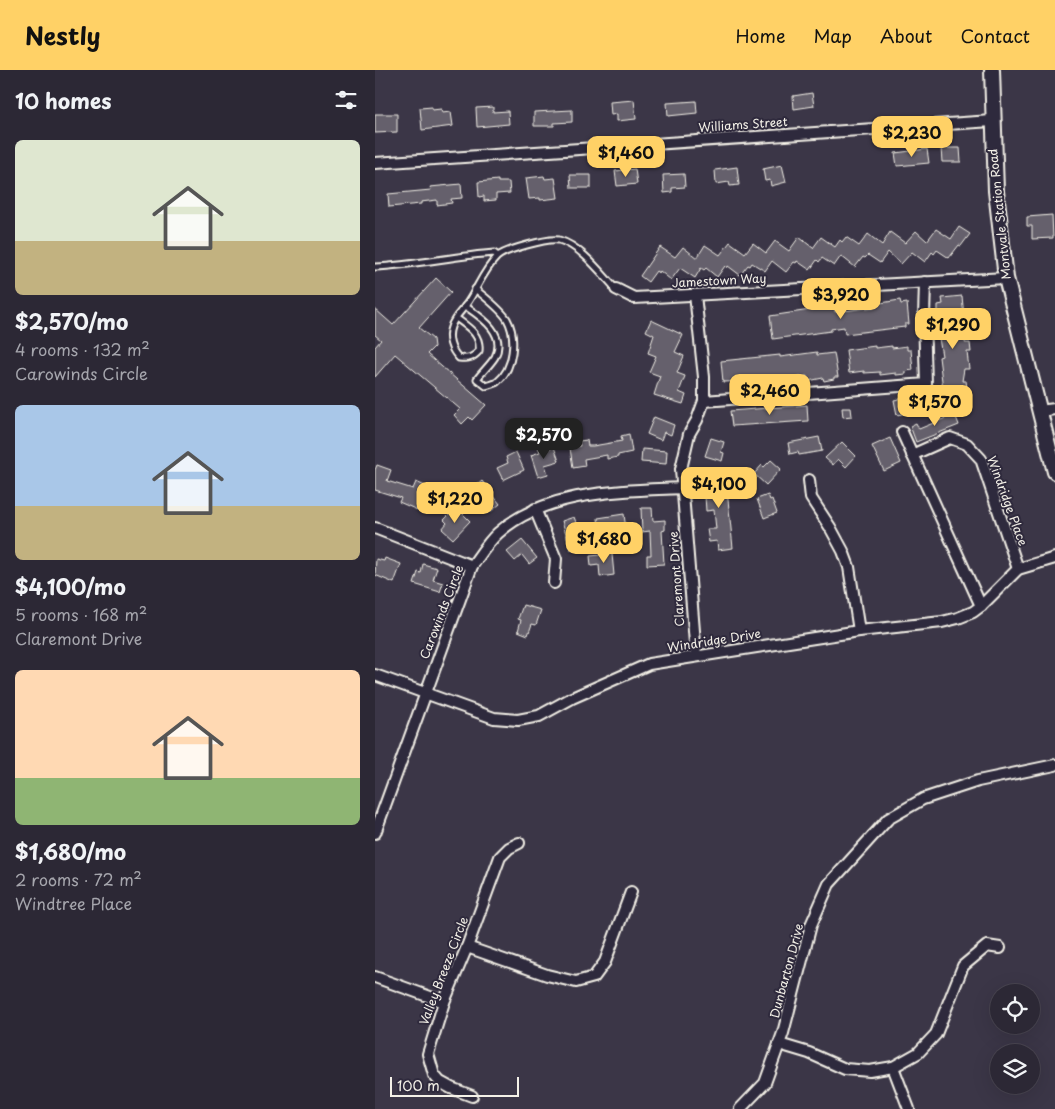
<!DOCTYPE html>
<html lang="en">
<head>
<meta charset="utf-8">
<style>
  body { margin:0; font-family:"Playpen Sans",sans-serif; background:#383441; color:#f1f3f6; height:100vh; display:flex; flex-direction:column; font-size:19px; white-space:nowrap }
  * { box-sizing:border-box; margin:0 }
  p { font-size:16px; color:#a6a6ad }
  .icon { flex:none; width:28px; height:28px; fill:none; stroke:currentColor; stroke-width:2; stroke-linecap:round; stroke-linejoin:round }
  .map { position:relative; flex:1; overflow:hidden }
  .drawer { display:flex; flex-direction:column; background:#2c2835; width:375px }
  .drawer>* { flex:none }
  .fabs { position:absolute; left:615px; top:914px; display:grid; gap:10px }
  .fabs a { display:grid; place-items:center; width:50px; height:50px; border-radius:50%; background:#2c2835; box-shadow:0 5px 20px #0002,0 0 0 1px #484450; font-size:25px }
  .scale { position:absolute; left:15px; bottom:12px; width:129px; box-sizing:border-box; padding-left:5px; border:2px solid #f4f1e8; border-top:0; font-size:14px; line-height:18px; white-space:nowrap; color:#f4f1e8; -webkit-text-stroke:4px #2f2a3d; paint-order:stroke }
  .price { position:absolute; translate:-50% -42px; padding:0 11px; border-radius:10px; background:#ffd166; color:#111; font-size:16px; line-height:32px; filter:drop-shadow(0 1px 2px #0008) }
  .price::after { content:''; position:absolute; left:50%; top:30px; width:15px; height:11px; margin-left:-8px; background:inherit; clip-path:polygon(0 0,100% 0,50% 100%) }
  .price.active { background:#222; color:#fff }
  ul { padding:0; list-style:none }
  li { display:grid; align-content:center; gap:10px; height:265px; padding:0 15px }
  li span { display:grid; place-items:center; height:155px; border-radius:8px; color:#555 }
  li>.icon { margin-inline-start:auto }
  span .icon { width:90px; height:90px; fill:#fffc; stroke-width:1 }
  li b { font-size:21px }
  h2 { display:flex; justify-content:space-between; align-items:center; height:60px; padding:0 15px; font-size:21px }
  header { display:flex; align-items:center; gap:30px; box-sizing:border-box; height:70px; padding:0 25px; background:#ffd166; color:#111 }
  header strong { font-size:24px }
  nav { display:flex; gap:28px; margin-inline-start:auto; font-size:18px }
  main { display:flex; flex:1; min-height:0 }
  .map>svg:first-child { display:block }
</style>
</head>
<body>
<header>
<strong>Nestly</strong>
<nav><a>Home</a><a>Map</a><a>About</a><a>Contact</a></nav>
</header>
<main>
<section class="drawer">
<h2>10 homes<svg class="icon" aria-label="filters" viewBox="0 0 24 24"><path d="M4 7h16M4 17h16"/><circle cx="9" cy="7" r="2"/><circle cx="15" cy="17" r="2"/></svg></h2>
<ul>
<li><span style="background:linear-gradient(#dfe7d0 65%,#c2b280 0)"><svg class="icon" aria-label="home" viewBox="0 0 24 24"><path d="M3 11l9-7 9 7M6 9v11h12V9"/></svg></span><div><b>$2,570/mo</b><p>4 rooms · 132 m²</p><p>Carowinds Circle</p></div></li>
<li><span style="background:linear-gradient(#a9c7e8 65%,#c2b280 0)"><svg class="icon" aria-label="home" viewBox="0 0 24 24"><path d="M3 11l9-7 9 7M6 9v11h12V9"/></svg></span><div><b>$4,100/mo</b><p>5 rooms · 168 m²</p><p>Claremont Drive</p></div></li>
<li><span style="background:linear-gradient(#ffd9b3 70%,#8fb573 0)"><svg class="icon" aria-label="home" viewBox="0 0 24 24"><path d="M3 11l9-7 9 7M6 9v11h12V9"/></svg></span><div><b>$1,680/mo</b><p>2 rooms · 72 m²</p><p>Windtree Place</p></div></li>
</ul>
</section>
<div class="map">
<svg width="680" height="1039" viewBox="0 0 680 1039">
  <rect width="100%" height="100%" fill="#3b3647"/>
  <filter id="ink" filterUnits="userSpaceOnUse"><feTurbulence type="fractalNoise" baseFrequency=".02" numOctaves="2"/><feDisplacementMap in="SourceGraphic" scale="10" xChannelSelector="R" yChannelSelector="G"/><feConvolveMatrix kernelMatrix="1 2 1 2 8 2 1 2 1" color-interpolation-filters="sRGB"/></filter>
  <g filter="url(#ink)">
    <g fill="#65616c" stroke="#f4f1e8">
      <polygon points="437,23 439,36 419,39 418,26"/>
      <polygon points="259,30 261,49 242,51 242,44 236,45 235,32"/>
      <polygon points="321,31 322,43 293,46 292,33"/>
      <polygon points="57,37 57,40 66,39 67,43 76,42 78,56 47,60 45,38"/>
      <polygon points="118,37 118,42 133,41 134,54 102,57 101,38"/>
      <polygon points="197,40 197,52 179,53 179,56 159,56 159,42"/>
      <polygon points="0,44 22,44 22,62 0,63"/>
      <polygon points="566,78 585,78 586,92 567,92"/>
      <polygon points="552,79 554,93 522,96 520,83"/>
      <polygon points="407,95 411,112 396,116 395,110 390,111 388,99"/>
      <polygon points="362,97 364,115 355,116 354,112 341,114 340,100"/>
      <polygon points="260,99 262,114 242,116 240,101"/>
      <polygon points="309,104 310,117 297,118 297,122 289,123 288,105"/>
      <polygon points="195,105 216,105 216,118 196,118"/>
      <polygon points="169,106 170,109 180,108 183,128 165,130 165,128 154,129 151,108"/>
      <polygon points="123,110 123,112 134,112 135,123 121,124 121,130 109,131 109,126 104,127 103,112"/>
      <polygon points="86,114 87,128 76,129 77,133 62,135 62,130 46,132 46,134 14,137 13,124 56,120 55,117"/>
      <polygon points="677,145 678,168 657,169 657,156 652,156 652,147"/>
      <polygon points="584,157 595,164 586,176 584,175 574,188 562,180 559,184 557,182 550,192 537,182 526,194 513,182 505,193 493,185 490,188 488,187 480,197 466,186 459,196 447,188 444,192 442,190 435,200 422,191 421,193 419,192 411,202 397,191 390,201 377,193 375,196 373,195 365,205 353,196 352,198 350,196 342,207 331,198 329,200 326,198 320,208 305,198 296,210 285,201 284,203 281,201 273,212 265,206 285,177 300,187 308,177 322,188 330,175 345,185 355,172 370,183 378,173 391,183 400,171 414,181 424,167 438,178 446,167 460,177 465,170 467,172 471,167 484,176 493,164 507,175 515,162 530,173 541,161 552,171 561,159 576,169"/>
      <polygon points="61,208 76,222 44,258 58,269 59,277 52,284 111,335 97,350 94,347 87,354 79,345 85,339 20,284 0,307 0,277 6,270 0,265 0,239 18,255"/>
      <polygon points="587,226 589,247 591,246 592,261 590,273 595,273 596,282 592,282 594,299 589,299 587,311 591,311 592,318 588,319 591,334 571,335 570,329 566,329 565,319 568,319 564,287 567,286 563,262 563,235 568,234 567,228"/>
      <polygon points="525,230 526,234 532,233 534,254 530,254 530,257 470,264 469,257 456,259 456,261 398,269 395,246 442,239 442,237 452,235 453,239 459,238 460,242 500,237 499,234"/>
      <polygon points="276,250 308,265 300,282 309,286 302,303 310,306 304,322 311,325 308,334 279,325 285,306 274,302 281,286 273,283 279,265 271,261"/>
      <polygon points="500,276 500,278 517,276 517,278 532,276 532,280 536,280 538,300 531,301 531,304 521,305 521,303 505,305 505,302 489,303 489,301 474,303 471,280"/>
      <polygon points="442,282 442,285 459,283 463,307 459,307 459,309 449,311 448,308 433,311 432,306 412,309 406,311 406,314 395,315 395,312 379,314 379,311 348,312 346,291 405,285 405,287"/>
      <polygon points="543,325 546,340 522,345 519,330"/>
      <polygon points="432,335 433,351 357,356 355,341"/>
      <polygon points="467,338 476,338 477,346 468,347"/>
      <polygon points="578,339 584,355 541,372 535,356 541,353 544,359 573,347 572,341"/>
      <polygon points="279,347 299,355 296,365 289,362 286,370 272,364"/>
      <polygon points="254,364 257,382 243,385 243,387 232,389 232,385 209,389 210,396 198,398 195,378 205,376 204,371 212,370 213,376 218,376 247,371 246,366"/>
      <polygon points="444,367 447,381 424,385 423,382 415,384 413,373"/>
      <polygon points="336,368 349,372 346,382 349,383 347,391 330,386"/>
      <polygon points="515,368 526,393 509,401 497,376"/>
      <polygon points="467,372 481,386 471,397 463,389 458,395 450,388"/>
      <polygon points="171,375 172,379 179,377 184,391 170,395 173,404 163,407 156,385 165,382 163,377"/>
      <polygon points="267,379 292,381 291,394 266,392"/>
      <polygon points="141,382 149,400 128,410 122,398 133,393 131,387"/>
      <polygon points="396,390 406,399 391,415 379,404 387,395 389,397"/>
      <polygon points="2,395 16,400 12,411 38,419 41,412 50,416 49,419 56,422 47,442 24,432 26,428 0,420 0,400"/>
      <polygon points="351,399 352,420 358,478 343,480 342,471 334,472 332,459 341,459 339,440 331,441 329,411 336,411 335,400"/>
      <polygon points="107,411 125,434 115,442 112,439 105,444 97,434 104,429 96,420"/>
      <polygon points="393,425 395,430 397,429 402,443 389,448 382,429"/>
      <polygon points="266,438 277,438 278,451 290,450 290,460 287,461 289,494 272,495 272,485 276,485 275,461 267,462"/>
      <polygon points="84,440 95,451 78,469 67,459 72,453 69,450 76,443 78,446"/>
      <polygon points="249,444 251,460 234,463 234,466 225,468 223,448"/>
      <polygon points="199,447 210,476 196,480 187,451"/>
      <polygon points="147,470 162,488 154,494 147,485 140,491 132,482"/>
      <polygon points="237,484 239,505 225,507 224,495 216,496 215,486"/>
      <polygon points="10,488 26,494 19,513 0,505 1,489 9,491"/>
      <polygon points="48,494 62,498 58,510 68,513 65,522 39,514 43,502 46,503"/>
      <polygon points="148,535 166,540 161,555 157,554 153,565 143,561 146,550 143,549"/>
    </g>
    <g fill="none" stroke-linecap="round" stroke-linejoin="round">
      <g stroke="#f4f1e8" stroke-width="9">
        <g id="lane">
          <path d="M 0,197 C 40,195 79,186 119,183 L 123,186"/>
          <path d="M 90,236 C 106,247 132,263 120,287 C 115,295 108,301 102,309 L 111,316 C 114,315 119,314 122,312 C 139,299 142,267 132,249 C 126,240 109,226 100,219"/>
          <path d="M 81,248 C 93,257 106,264 104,281 C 98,288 93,289 84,288 C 76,280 72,268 76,257 C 79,247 88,240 93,232 C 103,217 109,200 122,187 C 129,180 173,168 184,170 C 206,176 226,203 241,219"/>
        </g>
      </g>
      <g stroke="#f4f1e8" stroke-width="14">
        <g id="street">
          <polyline points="0,93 617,51"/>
          <polyline points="241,219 259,228 631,208"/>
          <polyline points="320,225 329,307 329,331 322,350 314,364 306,399 321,586"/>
          <polyline points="329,331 551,314 549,247 550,212"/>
          <polyline points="664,341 680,339"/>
          <polyline points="527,362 606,536"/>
          <polyline points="537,385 575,368 592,374 606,389 643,499"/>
          <polyline points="434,410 436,428 455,457 468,481 474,497 484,561"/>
          <polyline points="160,439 181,489 179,513"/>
          <polyline points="0,458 97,496"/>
          <polyline points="0,605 119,648 143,650 164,646 197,628 274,594 484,561 567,552 583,548 598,542 606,536 643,499 680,488"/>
          <path d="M 0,763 L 97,496 C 105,485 113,472 123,463 C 171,420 247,421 308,418"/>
          <polyline points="92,877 172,905 201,912 219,907 230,892 256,822"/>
          <polyline points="0,907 69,932"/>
          <polyline points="404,974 434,983 470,999 495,1001 518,997 543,983 561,964 588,896 612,876 625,878"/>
          <polyline points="518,997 534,1039"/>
          <polyline points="97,1026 76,1018 65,1012 59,1005 53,984 69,932 92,877 125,787 134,778 144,773"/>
          <polyline points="365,1039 390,1013 408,963 436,855 454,814 513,749 548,729 603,711 680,695"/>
        </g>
      </g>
      <g stroke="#f4f1e8" stroke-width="18">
        <polyline id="secondary" points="617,0 621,121 631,208 680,402"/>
      </g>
      <use href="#lane" stroke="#2f2a3d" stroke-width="5"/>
      <use href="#street" stroke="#2f2a3d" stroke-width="10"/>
      <use href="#secondary" stroke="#2f2a3d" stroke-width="14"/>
    </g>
  </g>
  <g text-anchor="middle" stroke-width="4" stroke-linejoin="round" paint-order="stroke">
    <g font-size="12" fill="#f4f1e8" stroke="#2f2a3d">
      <text transform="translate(368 55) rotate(-4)" y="4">Williams Street</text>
      <text transform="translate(625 144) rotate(-96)" y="4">Montvale Station Road</text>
      <text transform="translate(344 211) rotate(-3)" y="4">Jamestown Way</text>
      <text transform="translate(632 431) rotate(70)" y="4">Windridge Place</text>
      <text transform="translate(302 509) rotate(-94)" y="4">Claremont Drive</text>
      <text transform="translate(67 542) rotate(-69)" y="4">Carowinds Circle</text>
      <text transform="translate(339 571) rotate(-9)" y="4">Windridge Drive</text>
      <text transform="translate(69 901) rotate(-69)" y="4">Valley Breeze Circle</text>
      <text transform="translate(412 901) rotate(-75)" y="4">Dunbarton Drive</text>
    </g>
  </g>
</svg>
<div class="fabs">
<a><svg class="icon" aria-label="locate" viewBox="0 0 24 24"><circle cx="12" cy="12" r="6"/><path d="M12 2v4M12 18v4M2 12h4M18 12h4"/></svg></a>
<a><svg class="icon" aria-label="layers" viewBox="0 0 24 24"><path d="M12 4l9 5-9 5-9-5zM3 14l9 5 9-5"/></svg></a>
</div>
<div class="scale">100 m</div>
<b class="price" style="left:537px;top:88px">$2,230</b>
<b class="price" style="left:251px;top:108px">$1,460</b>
<b class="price" style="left:466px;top:250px">$3,920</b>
<b class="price" style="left:578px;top:280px">$1,290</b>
<b class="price" style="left:395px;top:346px">$2,460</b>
<b class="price" style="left:560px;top:357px">$1,570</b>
<b class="price active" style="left:169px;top:390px">$2,570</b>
<b class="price" style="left:344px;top:439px">$4,100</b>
<b class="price" style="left:80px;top:454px">$1,220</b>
<b class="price" style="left:229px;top:494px">$1,680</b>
</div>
</main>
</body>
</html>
